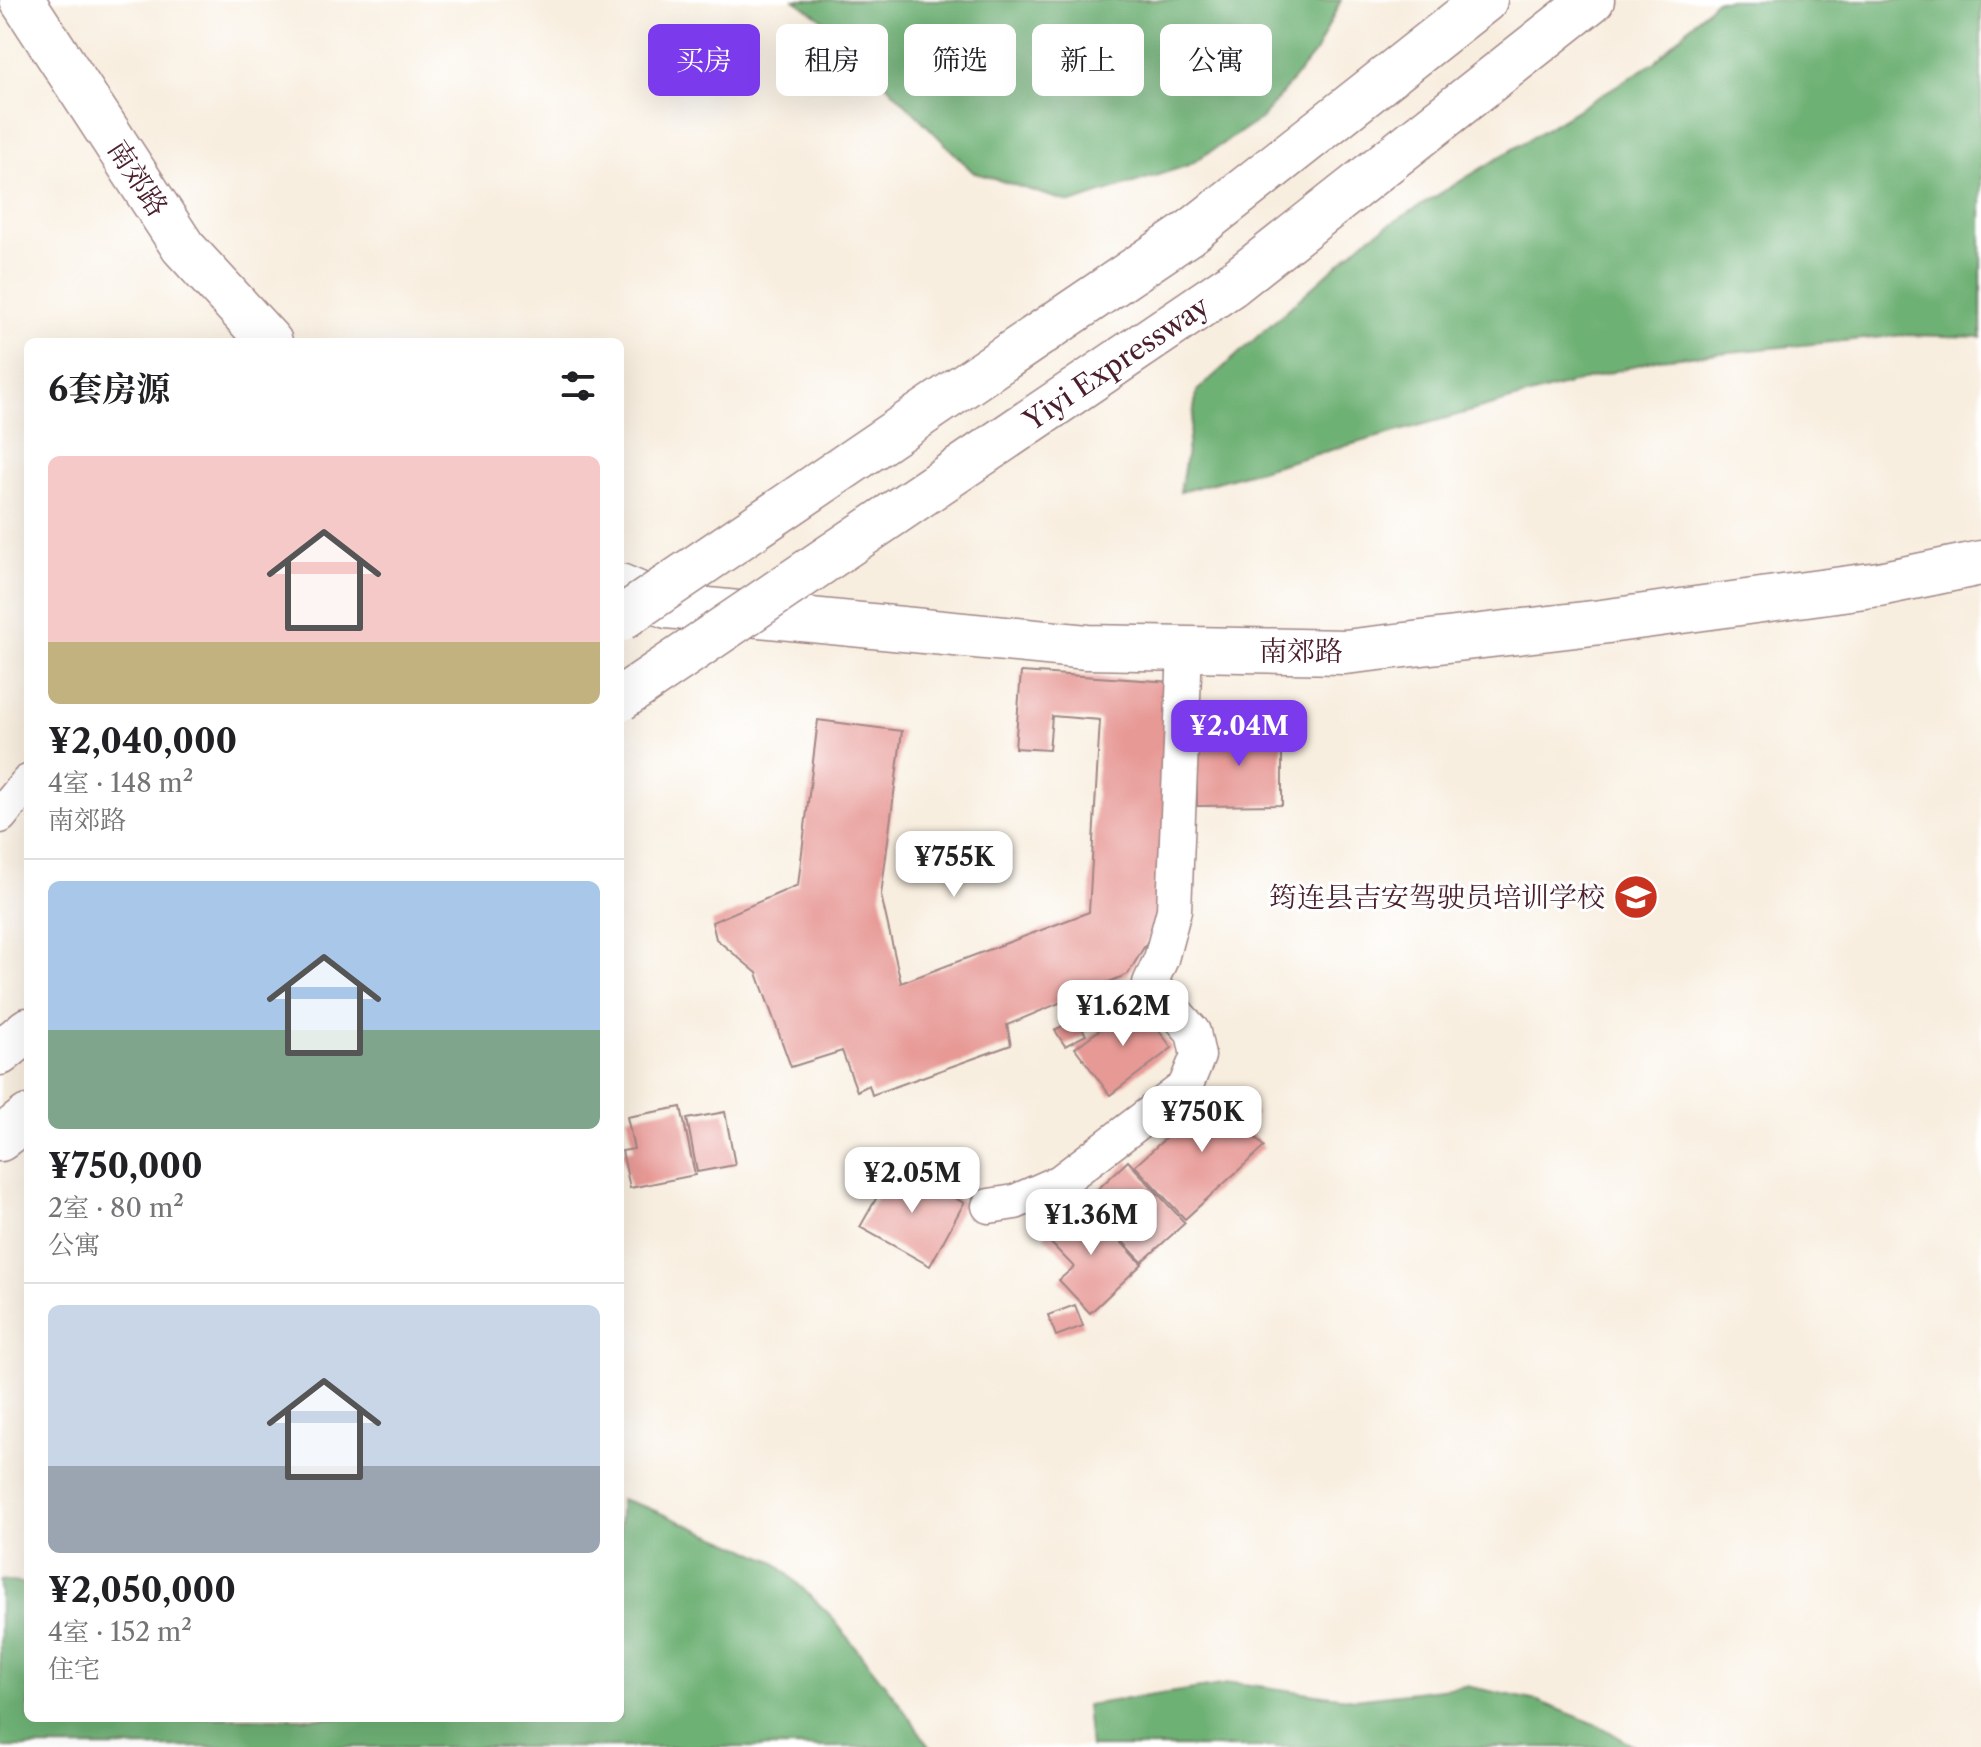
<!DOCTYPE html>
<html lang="zh">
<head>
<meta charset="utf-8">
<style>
  body { margin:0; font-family:"Libre Caslon Text","Noto Serif SC",serif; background:#f6f6f6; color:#202124; height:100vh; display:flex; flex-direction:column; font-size:30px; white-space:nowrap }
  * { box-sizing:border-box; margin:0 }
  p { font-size:26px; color:#757577 }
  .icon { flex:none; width:44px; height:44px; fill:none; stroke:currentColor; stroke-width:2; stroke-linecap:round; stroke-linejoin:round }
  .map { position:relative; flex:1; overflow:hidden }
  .sheet { position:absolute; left:24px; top:338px; width:600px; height:1384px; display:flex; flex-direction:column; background:#fff; border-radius:12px; box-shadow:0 8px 32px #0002 }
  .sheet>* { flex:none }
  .guide { position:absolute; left:648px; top:24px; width:760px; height:72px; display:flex; gap:16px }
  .price { position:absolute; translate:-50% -68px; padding:0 18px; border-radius:16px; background:#fff; color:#222; font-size:26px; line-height:52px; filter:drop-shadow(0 2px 4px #0008) }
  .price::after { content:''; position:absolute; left:50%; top:48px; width:24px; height:18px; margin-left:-12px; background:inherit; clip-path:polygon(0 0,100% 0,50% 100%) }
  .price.selected { background:#7c3aed; color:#fff }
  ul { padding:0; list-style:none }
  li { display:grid; align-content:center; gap:16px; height:424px; padding:0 24px }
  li+li { border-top:2px solid #e0e0e0 }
  li span { display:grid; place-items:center; height:248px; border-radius:12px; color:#555 }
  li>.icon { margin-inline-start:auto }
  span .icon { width:144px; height:144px; fill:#fffc; stroke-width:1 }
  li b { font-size:34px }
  h2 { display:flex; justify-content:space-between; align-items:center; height:96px; padding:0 24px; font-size:34px }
  .chip { padding:0 28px; border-radius:12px; background:#fff; box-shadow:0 8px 32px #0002; font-size:28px; line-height:72px }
  .chip.selected { background:#7c3aed; color:#fff }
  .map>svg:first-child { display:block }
</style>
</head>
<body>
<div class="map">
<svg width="1981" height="1747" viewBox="0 0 1981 1747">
  <rect width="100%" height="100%" fill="#fff"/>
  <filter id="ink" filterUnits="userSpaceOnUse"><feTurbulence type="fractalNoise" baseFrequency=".0125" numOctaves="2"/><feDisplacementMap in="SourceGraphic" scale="16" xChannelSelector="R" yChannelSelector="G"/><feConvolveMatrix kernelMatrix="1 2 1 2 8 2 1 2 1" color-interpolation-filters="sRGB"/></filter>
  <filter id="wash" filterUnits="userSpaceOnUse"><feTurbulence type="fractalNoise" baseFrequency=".006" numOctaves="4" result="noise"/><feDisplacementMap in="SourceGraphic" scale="32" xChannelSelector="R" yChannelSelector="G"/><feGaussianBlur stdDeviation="1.8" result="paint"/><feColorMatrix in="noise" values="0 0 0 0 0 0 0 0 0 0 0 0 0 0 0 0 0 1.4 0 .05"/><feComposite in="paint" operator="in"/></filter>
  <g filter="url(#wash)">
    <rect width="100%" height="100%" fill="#f8eedf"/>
    <g fill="#6eb174" stroke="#5c6850" stroke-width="2">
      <polygon points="794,0 1341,0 1315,53 1261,119 1189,165 1071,203 973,172 821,18"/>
      <polygon points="1716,0 1981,0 1981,337 1904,335 1659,359 1180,492 1197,391 1366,239 1655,62"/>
      <polygon points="620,1499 646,1507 774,1561 829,1614 894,1696 930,1747 0,1747 0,1580 28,1584 28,1718 620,1718"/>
      <polygon points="1235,1683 1355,1699 1466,1686 1538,1701 1600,1726 1635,1747 1090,1747 1086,1705"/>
    </g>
    <g id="blocks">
      <g fill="#e79995">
        <polygon points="1021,672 1172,682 1162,917 1128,974 1007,1025 1011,1045 872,1095 869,1085 857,1091 842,1051 791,1067 757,973 716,939 712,922 798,885 818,720 902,731 881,895 901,983 1089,912 1100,720 1052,716 1049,750 1015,748"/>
        <polygon points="1282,731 1282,805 1197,806 1196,732"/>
        <polygon points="1137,1002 1172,1048 1110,1095 1075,1048"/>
        <polygon points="1076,1018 1086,1035 1065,1046 1055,1030"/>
        <polygon points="1236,1093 1256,1114 1244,1125 1264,1147 1185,1219 1135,1166 1214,1094 1224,1104"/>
        <polygon points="681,1107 695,1175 630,1188 622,1151 634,1149 627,1117"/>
        <polygon points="725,1112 735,1165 697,1172 687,1119"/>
        <polygon points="1128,1161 1185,1223 1142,1262 1085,1201"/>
        <polygon points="895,1165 964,1203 930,1266 860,1227"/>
        <polygon points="1082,1201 1142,1264 1090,1313 1059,1280 1074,1267 1044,1236"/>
        <polygon points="1075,1305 1083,1326 1056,1336 1048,1315"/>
      </g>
    </g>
  </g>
  <g filter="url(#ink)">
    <use href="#blocks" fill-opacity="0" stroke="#a18685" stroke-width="2"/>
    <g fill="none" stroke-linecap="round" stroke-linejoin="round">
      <g stroke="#a18685" stroke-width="37">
        <g id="minor">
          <polyline points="0,816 28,782"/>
          <polyline points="989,1206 1015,1202 1060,1182 1185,1087 1198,1056 1193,1032 1150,983 1161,959 1174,910 1185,650"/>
        </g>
      </g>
      <g stroke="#a18685" stroke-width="47">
        <g id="primary">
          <polyline points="22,0 183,247 270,342"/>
          <polyline points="620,586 667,606 1087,647 1345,652 1601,622 1879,584 1981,563"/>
        </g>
      </g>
      <g stroke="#a18685" stroke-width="47">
        <g id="motorway">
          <polyline points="1192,231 1485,0"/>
          <polyline points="1231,285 1592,0"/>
          <polyline points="0,1053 28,1030"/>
          <polyline points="0,1139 28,1117"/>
        </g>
      </g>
      <use href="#minor" stroke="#fff" stroke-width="34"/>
      <use href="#primary" stroke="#fff" stroke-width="44"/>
      <use href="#motorway" stroke="#fff" stroke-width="44"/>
      <g stroke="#a18685" stroke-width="47" stroke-linecap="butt">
        <g id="motorway-bridge">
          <polyline points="620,619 1192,231"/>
          <polyline points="620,699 1231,285"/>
        </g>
      </g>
      <use href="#motorway-bridge" stroke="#fff" stroke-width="44"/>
    </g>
  </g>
  <defs>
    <g id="school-disc" transform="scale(2.3)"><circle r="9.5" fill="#c8321e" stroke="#fff"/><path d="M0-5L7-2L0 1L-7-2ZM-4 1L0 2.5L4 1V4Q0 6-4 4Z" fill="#fff"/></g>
  </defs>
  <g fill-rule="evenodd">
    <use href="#school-disc" x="1636" y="897"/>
  </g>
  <g text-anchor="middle" stroke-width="6" stroke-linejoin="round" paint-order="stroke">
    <g font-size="28" fill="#4a1f2b" stroke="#fff">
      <text transform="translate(138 178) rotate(57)" y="10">南郊路</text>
      <text transform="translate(1116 363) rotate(-34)" y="10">Yiyi Expressway</text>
      <text x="1301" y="661">南郊路</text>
    </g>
    <g font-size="28" fill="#4a1f2b" stroke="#fff" text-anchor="end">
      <text x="1605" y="907">筠连县吉安驾驶员培训学校</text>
    </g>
  </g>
</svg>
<b class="price selected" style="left:1239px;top:768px">¥2.04M</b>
<b class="price" style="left:954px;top:899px">¥755K</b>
<b class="price" style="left:1123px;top:1048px">¥1.62M</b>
<b class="price" style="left:1202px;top:1154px">¥750K</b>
<b class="price" style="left:912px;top:1215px">¥2.05M</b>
<b class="price" style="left:1091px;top:1257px">¥1.36M</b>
<div class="guide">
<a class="chip selected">买房</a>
<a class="chip">租房</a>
<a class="chip">筛选</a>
<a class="chip">新上</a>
<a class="chip">公寓</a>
</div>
<section class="sheet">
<h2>6套房源<svg class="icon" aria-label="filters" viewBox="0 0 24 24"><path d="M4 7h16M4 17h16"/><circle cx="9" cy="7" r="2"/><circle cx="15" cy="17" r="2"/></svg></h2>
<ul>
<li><span style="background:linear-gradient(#f6c9c9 75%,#c2b280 0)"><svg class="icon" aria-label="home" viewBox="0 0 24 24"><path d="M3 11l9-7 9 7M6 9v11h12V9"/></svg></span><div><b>¥2,040,000</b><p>4室 · 148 m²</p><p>南郊路</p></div></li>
<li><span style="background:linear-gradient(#a9c7e8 60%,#7fa58c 0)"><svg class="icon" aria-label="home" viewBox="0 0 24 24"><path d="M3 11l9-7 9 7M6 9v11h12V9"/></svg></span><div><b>¥750,000</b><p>2室 · 80 m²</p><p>公寓</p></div></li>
<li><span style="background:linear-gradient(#c9d6e8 65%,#9aa5b1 0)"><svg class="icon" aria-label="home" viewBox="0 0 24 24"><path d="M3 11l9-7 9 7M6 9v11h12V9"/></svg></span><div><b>¥2,050,000</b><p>4室 · 152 m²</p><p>住宅</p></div></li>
</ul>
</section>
</div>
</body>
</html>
